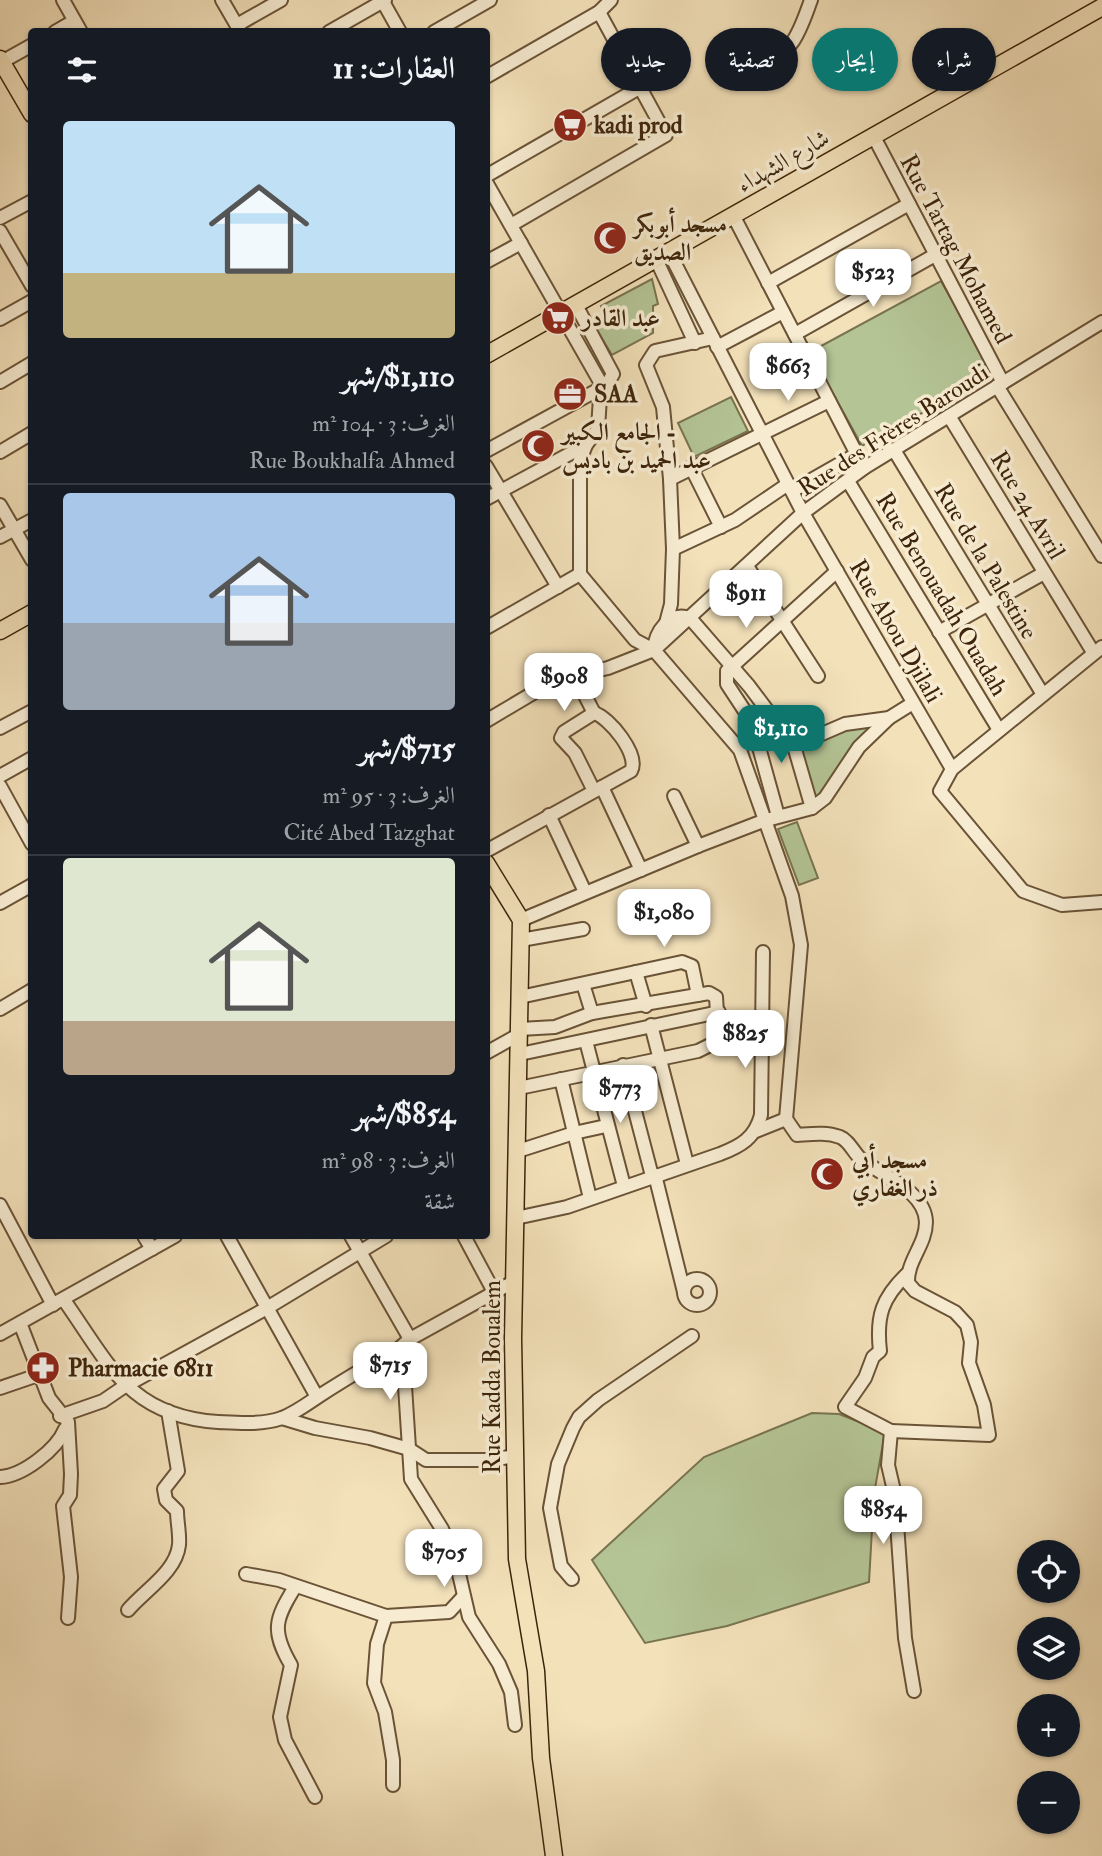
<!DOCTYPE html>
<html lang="ar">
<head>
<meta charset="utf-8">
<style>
  body { margin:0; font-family:"IM FELL Double Pica",Amiri,serif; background:#242831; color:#f1f3f6; direction:rtl; height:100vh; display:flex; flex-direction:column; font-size:26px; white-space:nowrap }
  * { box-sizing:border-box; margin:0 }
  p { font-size:23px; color:#9ea1a6 }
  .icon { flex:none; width:38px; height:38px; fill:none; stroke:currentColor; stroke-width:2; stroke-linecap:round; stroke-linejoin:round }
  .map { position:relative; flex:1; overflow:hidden; direction:ltr }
  .sheet { position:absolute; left:28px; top:28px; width:462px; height:1211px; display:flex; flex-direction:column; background:#171b24; border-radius:7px; box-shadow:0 2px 5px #0004; direction:rtl }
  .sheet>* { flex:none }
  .hud { position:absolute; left:511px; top:28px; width:485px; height:63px; direction:rtl; display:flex; gap:14px }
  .buttons { position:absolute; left:1017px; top:1540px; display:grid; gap:14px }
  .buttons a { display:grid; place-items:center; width:63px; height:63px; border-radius:50%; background:#171b24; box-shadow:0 2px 5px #0004; font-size:35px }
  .price { position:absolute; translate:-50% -60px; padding:0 16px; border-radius:14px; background:#fff; color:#222; font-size:23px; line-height:46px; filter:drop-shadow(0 2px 4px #0008) }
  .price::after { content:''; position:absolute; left:50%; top:42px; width:21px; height:16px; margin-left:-10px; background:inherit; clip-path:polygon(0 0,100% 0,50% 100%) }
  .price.current { background:#0f766e; color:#fff }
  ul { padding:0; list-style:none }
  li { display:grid; align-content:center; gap:14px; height:371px; padding:0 35px }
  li+li { border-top:2px solid #363941 }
  li span { display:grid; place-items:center; height:217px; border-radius:7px; color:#555 }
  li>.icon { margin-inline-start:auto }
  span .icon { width:126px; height:126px; fill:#fffc; stroke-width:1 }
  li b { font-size:30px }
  h2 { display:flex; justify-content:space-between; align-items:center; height:84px; padding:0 35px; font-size:30px }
  .chip { padding:0 24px; border-radius:32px; background:#171b24; box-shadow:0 2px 5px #0004; font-size:24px; line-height:63px }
  .chip.current { background:#0f766e; color:#fff }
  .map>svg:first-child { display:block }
</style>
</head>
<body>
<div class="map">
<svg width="1102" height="1856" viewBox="0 0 1102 1856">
  <rect width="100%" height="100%" fill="#f3e1ba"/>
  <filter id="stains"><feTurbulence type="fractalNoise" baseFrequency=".00286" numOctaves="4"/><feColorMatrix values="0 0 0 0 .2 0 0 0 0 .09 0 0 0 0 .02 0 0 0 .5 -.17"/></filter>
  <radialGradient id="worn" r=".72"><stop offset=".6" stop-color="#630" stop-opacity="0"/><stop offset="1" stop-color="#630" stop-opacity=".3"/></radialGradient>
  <g fill="#b4c495" stroke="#787450" stroke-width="2">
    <polygon points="652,279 658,304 653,306 653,333 612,355 592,322 604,314 601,306"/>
    <polygon points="941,281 993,374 862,446 810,352"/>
    <polygon points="731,397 748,431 694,457 678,423"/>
    <polygon points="872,723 870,732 815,801 797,747 847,727"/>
    <polygon points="797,822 818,878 799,885 778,829"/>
    <polygon points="812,1413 839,1414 885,1432 874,1494 869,1582 727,1626 645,1643 592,1560 704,1457"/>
  </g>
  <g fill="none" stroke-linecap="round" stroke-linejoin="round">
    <g stroke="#6a5336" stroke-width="16">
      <g id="minor">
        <polyline points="63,0 81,32"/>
        <polyline points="222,0 240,31"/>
        <polyline points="382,0 400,32"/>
        <polyline points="237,25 281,0"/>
        <polyline points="55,32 74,21"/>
        <polyline points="329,32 385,0"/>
        <polyline points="434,32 490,0"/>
        <path d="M 761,62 C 793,57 801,27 811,0"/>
        <polyline points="0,63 32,45"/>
        <polyline points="486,77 599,12 611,0"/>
        <polyline points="873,135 1003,383"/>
        <polyline points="486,176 639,88"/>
        <polyline points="486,182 603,387"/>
        <polyline points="733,215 864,468"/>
        <polyline points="0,218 32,201"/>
        <polyline points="511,225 666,135 599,12"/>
        <polyline points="0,231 32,286"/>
        <polyline points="669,252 803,513 952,769"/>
        <polyline points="656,259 695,343"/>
        <polyline points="486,262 521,243"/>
        <polyline points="768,283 909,204"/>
        <polyline points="576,305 613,374 600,397 598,429 586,445 580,460 580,574 635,640 654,650 740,750 792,896 801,945 786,1119"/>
        <polyline points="0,319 32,301"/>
        <polyline points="795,334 935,255"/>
        <polyline points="717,347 783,312"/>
        <polyline points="0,382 32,363"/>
        <polyline points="997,386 1102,556"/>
        <polyline points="949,416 1093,652"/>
        <polyline points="894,450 1042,693"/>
        <polyline points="486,451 603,387"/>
        <polyline points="0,452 32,433"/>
        <polyline points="486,466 558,587"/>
        <polyline points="691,467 721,527"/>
        <polyline points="670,479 829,401"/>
        <polyline points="848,481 999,730"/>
        <polyline points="792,491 857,454"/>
        <polyline points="486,499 586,445"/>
        <polyline points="0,505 32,560"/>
        <polyline points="0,537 32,520"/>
        <polyline points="673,549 735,520 788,484"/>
        <polyline points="747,566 818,676"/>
        <polyline points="690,618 749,686 794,746 812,808"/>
        <polyline points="666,623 671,604 673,549 670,479 663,407 646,365 655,351 713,338"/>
        <polyline points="486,628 580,574"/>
        <polyline points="939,632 1044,573"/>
        <polyline points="1102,647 963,760 952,769 940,791 1023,891 1062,905 1102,902"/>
        <path d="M 654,650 C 655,632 669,611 690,618"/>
        <polyline points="574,674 594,713"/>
        <polyline points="486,721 555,680 608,668 654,650 803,513 864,468 1102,322"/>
        <polyline points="0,728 32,711"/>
        <polyline points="794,746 845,724 889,718 913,703"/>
        <polyline points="0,776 32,758"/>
        <polyline points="0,786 32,844"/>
        <polyline points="602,787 641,870"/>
        <polyline points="594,791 575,753 561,738 564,732 594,713"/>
        <polyline points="674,796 698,846"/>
        <polyline points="549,815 585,892"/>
        <polyline points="778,816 752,722 727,684 727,671 837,571"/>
        <path d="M 486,851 L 631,771 C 640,755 609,717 594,713"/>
        <polyline points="0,903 32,885"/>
        <polyline points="521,920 698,846 763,821 812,808 825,798 859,747 889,718"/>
        <polyline points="521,940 583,929"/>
        <polyline points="636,972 646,1006"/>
        <polyline points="583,984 592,1013"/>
        <polyline points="520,997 682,962 692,966 698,995"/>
        <polyline points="0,1009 32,990"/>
        <polyline points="651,1025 687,1164"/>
        <polyline points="586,1041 624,1186"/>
        <polyline points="486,1053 520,1034"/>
        <polyline points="520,1054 719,1012"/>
        <polyline points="623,1065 652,1176"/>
        <polyline points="561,1079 590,1198"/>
        <polyline points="519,1088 698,1051 714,1043 718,1028 716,997 709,993 592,1013 555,1027 520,1029"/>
        <path d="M 786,1119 L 797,1135 C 812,1134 826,1132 840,1137 C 850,1141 854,1154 862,1160 C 883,1176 925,1191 926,1222 C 926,1245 907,1260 908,1283 L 915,1291 L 955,1312 L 967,1325 L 971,1342 L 969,1363 L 984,1405 L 989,1435 L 891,1431"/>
        <polyline points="756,1131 786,1119"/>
        <polyline points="518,1151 574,1133 606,1126"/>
        <polyline points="655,1175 684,1292"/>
        <polyline points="0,1205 53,1305"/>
        <path d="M 516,1218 L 567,1207 L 720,1154 C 741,1146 755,1138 761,1115 L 763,952"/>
        <polyline points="144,1236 152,1249"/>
        <polyline points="227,1236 317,1397"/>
        <polyline points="351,1236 410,1339"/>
        <polyline points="464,1236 494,1292"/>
        <path d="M 907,1274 C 882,1298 876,1316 880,1351 L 873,1357 L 865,1378 L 845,1407 L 891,1431 L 888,1465 L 895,1495 L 905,1638 L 914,1691"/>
        <circle cx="697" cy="1292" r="13"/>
        <path d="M 64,1300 C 109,1364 129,1416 218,1422 C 239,1423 262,1425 282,1418 C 295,1413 307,1404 319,1396 C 344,1380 370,1364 397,1350 L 410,1339 L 515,1281"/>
        <polyline points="20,1323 49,1398 68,1422 71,1474 70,1495 63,1506 71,1577 68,1618"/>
        <polyline points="0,1334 175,1236"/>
        <polyline points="397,1350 405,1386 411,1479 442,1529 456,1561 469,1617 499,1664 511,1692 515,1725"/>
        <polyline points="0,1388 41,1374"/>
        <polyline points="60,1416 103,1401 125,1386 267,1308 386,1236"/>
        <polyline points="282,1418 315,1428 370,1438 409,1449 426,1460 490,1460 515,1456"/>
        <path d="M 0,1477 C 23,1476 57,1449 65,1429"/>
        <polyline points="246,1574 279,1580 386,1616 449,1612 462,1598"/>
        <polyline points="572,1579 561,1566 550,1508 558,1464 573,1428 579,1417 598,1400 692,1336"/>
        <path d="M 295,1587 C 275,1619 271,1631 291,1665 L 280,1717 L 285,1740 L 315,1797"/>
        <path d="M 128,1610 C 145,1590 176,1572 179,1545 C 180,1534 177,1522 177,1511 L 166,1500 L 164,1489 L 178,1471 L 168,1411"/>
        <polyline points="386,1616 377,1644 374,1683 385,1712 393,1760 393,1785"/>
      </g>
    </g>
    <g stroke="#3d240a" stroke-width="19">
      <g id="major">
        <polyline points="0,59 32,114"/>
        <polyline points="486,355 1102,7"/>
        <polyline points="0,631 32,613"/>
        <polyline points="486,863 521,920 513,1339 517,1559 536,1671 541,1758 554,1856"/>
      </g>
    </g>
    <use href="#minor" stroke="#f7ecd2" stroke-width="12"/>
    <use href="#major" stroke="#f3e1ba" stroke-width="16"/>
  </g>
  <defs>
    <g id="supermarket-disc" transform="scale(1.75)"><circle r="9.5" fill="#8f2418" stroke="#f7ecd2"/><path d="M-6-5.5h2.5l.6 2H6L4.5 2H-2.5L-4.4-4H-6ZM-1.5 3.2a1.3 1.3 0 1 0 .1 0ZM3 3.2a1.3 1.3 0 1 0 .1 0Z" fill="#fff"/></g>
    <g id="mosque-disc" transform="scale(1.75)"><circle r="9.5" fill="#8f2418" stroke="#f7ecd2"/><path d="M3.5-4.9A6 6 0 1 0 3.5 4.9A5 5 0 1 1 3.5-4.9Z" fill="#fff"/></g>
    <g id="office-disc" transform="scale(1.75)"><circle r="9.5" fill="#8f2418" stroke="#f7ecd2"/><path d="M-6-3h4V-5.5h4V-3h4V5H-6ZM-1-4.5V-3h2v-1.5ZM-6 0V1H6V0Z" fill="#fff"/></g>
    <g id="pharmacy-disc" transform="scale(1.75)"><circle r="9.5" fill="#8f2418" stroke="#f7ecd2"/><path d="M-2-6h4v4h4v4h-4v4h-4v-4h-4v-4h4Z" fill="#fff"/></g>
  </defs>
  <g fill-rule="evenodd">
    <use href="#supermarket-disc" x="570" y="125"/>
    <use href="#mosque-disc" x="610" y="238"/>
    <use href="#supermarket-disc" x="558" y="318"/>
    <use href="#office-disc" x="570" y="394"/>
    <use href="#mosque-disc" x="538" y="446"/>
    <use href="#mosque-disc" x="827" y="1174"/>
    <use href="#pharmacy-disc" x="43" y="1368"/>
  </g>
  <g text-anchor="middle" stroke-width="7" stroke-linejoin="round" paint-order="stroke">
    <g font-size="24" font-weight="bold" fill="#3d240a" stroke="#f7ecd2" text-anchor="start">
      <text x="594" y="133">kadi prod</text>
      <text x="634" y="232">مسجد أبوبكر<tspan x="634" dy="28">الصديق</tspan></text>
      <text x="582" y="326">عبد القادر</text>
      <text x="594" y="402">SAA</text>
      <text x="562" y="440">الجامع الكبير -<tspan x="562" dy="28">عبد الحميد بن باديس</tspan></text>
      <text x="852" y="1168">مسجد أبي<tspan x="852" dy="28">ذر الغفاري</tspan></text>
      <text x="68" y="1376">Pharmacie 6811</text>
    </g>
    <g font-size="24" fill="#3d240a" stroke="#f7ecd2">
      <text transform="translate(783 161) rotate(-30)" y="8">شارع الشهداء</text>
      <text transform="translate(956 249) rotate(62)" y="8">Rue Tartag Mohamed</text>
      <text transform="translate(893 430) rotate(-33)" y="8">Rue des Frères Baroudi</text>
      <text transform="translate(1028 505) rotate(59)" y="8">Rue 24 Avril</text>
      <text transform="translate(986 561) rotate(59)" y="8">Rue de la Palestine</text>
      <text transform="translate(942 594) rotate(59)" y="8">Rue Benouadah Ouadah</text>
      <text transform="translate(896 631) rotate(60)" y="8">Rue Abou Djilali</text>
      <text transform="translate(492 1377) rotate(-90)" y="8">Rue Kadda Boualem</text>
    </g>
  </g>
  <rect width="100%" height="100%" filter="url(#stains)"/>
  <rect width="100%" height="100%" fill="url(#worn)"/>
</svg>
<div class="buttons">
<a><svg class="icon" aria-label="locate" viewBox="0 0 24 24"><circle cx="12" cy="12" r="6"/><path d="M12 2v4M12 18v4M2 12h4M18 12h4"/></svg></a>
<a><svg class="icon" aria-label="layers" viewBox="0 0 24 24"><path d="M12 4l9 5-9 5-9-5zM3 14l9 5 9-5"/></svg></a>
<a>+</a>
<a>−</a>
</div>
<b class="price" style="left:873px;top:309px">$523</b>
<b class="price" style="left:788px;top:403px">$663</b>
<b class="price" style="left:746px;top:630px">$911</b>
<b class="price" style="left:564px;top:713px">$908</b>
<b class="price current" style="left:781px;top:765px">$1,110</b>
<b class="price" style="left:664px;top:949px">$1,080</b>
<b class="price" style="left:745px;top:1070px">$825</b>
<b class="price" style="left:620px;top:1125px">$773</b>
<b class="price" style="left:390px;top:1402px">$715</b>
<b class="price" style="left:883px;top:1546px">$854</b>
<b class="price" style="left:444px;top:1589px">$705</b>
<div class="hud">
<a class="chip">شراء</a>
<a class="chip current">إيجار</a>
<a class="chip">تصفية</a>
<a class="chip">جديد</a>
</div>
<section class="sheet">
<h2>العقارات: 11<svg class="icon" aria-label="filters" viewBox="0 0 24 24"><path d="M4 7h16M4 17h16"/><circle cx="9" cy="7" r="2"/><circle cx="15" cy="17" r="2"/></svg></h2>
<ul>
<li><span style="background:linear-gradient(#bfe0f5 70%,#c2b280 0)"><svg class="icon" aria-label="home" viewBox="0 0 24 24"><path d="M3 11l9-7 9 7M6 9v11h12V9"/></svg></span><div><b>$1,110/شهر</b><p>الغرف: 3 · 104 m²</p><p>Rue Boukhalfa Ahmed</p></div></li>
<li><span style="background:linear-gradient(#a9c7e8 60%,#9aa5b1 0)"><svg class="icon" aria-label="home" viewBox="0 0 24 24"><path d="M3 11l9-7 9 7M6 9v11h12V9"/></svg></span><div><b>$715/شهر</b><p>الغرف: 3 · 95 m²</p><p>Cité Abed Tazghat</p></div></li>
<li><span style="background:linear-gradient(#dfe7d0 75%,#b9a48a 0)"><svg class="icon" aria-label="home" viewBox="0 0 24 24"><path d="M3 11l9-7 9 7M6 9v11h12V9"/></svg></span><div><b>$854/شهر</b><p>الغرف: 3 · 98 m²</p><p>شقة</p></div></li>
</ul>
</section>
</div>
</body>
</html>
